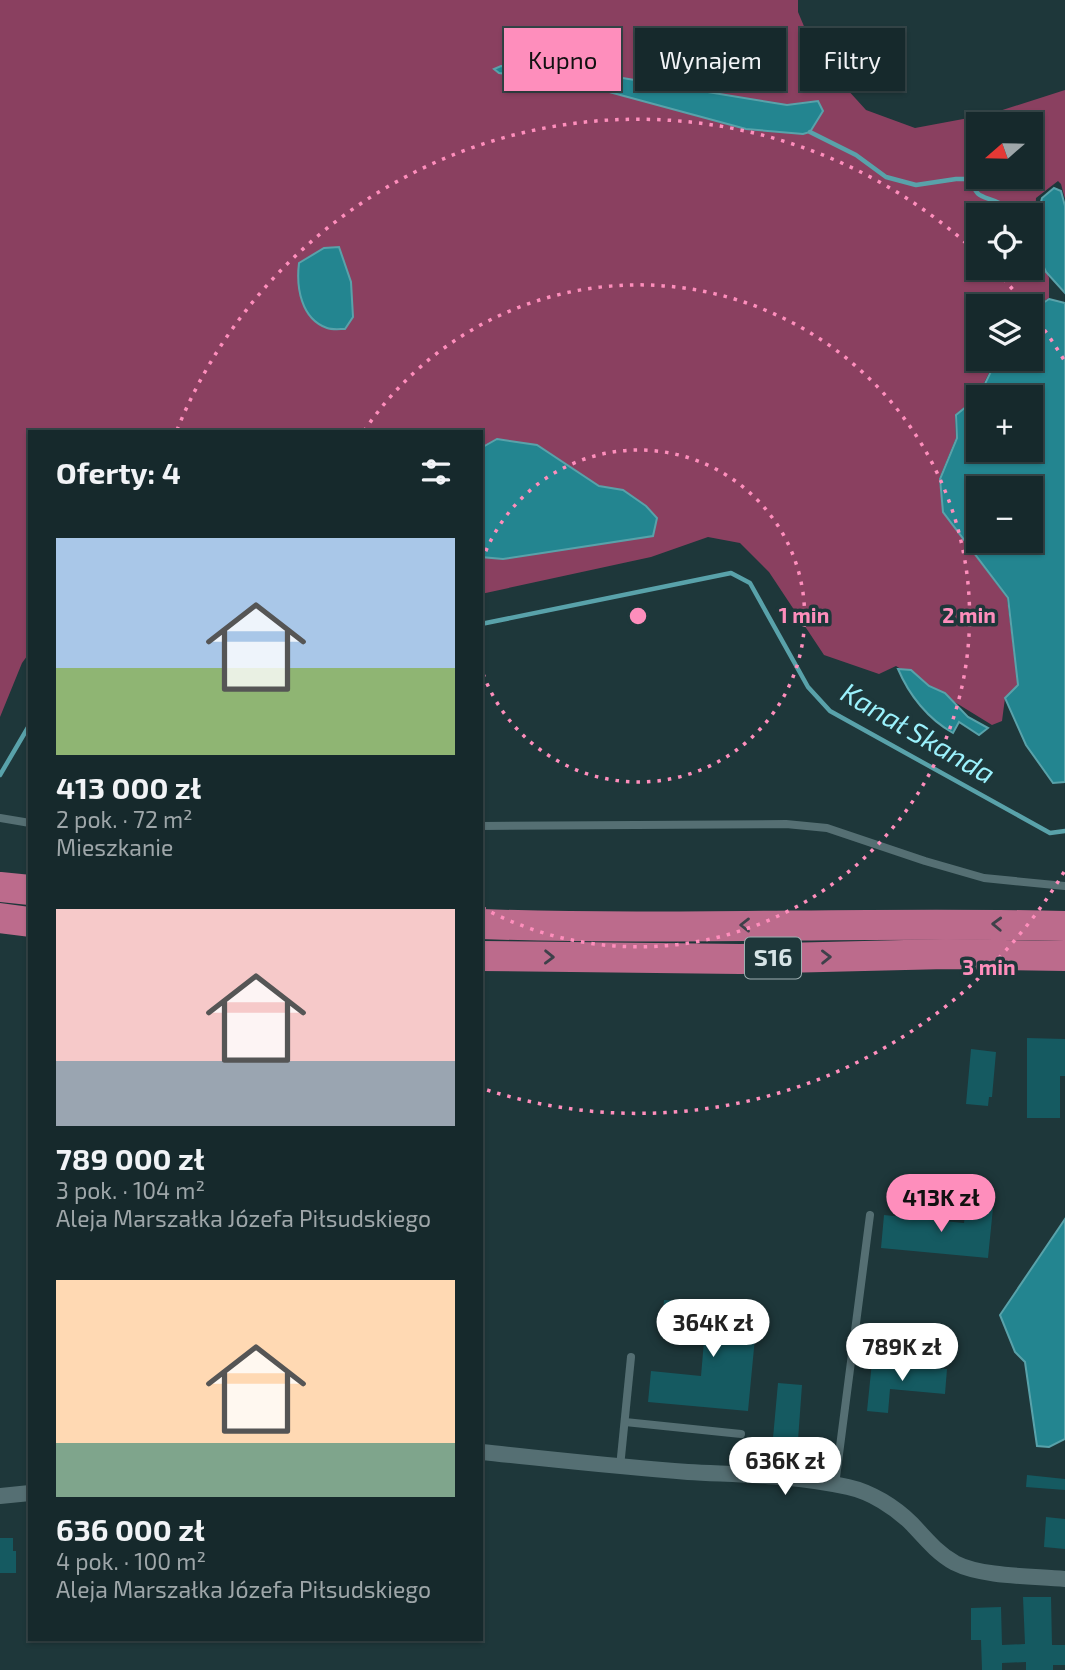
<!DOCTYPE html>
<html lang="pl">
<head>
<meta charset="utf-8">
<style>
  body { margin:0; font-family:"Exo 2",sans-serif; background:#1f3134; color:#f1f3f6; height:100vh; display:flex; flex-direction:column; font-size:26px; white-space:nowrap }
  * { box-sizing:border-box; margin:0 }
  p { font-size:23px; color:#9ea6a9 }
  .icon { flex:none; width:38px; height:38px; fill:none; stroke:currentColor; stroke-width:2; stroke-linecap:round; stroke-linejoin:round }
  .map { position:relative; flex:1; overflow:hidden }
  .side { position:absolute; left:28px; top:430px; width:455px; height:1211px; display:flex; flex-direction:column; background:#16292c; border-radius:0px; box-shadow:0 2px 5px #0004,0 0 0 2px #354548 }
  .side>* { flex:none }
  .hud { position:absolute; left:504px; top:28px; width:455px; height:63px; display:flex; gap:14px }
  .needle { width:46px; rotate:250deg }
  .buttons { position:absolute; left:966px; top:112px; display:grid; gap:14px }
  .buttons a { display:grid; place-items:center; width:77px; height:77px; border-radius:0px; background:#16292c; box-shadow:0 2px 5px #0004,0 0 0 2px #354548; font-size:35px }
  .price { position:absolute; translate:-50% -60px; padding:0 16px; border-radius:24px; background:#fff; color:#222; font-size:23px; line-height:46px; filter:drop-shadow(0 2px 4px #0008) }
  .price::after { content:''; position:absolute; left:50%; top:42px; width:21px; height:16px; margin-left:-10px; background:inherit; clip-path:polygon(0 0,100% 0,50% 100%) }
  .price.active { background:#fe8ebc; color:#111 }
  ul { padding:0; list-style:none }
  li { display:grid; align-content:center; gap:14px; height:371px; padding:0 28px }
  li span { display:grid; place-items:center; height:217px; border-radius:0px; color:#555 }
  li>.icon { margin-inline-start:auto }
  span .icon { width:126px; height:126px; fill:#fffc; stroke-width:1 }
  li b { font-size:30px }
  h2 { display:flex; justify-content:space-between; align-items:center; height:84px; padding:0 28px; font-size:30px }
  .chip { padding:0 24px; border-radius:0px; background:#16292c; box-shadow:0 2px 5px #0004,0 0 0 2px #354548; font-size:24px; line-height:63px }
  .chip.active { background:#fe8ebc; color:#111 }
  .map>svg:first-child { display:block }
</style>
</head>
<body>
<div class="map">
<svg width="1065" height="1670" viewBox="0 0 1065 1670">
  <rect width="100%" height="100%" fill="#1e373a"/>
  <path fill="#8a4060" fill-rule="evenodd" d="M 0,0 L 798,0 L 798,12 L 816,55 L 866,110 L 915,128 L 990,114 L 1065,90 L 1065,199 L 1061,184 L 1058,181 L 1036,198 L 1034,236 L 1049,278 L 1049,298 L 1031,309 L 1031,306 L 978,306 L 978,359 L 996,359 L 978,395 L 955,415 L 956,438 L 939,479 L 943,512 L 1007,598 L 1018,685 L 1005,698 L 1002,721 L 992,725 L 896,666 L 879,674 L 824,655 L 769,572 L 740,543 L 708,537 L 651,557 L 481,594 L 481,557 L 503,558 L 653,536 L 657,518 L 623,490 L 599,486 L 537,445 L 497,439 L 481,448 L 481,432 L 30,432 L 30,652 L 22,663 L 0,717 ZM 501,66 L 586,72 L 787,105 L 818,101 L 746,129 L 576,83 L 495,69 ZM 978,124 L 1031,124 L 1031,177 L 978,177 ZM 978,215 L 1031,215 L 1031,268 L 978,268 Z"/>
  <g fill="#238590" stroke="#59a2aa" stroke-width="2" fill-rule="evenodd">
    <polygon points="501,66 586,72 787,105 818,101 823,111 810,132 803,134 746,129 576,83 499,73 494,69"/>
    <polygon points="1054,188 1061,191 1065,206 1065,293 1046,272 1039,256 1037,216 1042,198"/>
    <path d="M 339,247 L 351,282 L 353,317 L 345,329 C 340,329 332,330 327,328 C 301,319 296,287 299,263 L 324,248 Z"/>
    <path d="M 1049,299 L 1065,303 L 1065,782 L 1053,783 L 1026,745 L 1005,698 L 1018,685 L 1008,598 L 943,512 L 940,479 L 957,438 L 956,415 L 979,396 L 997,359 L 1031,359 L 1031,311 ZM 1031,397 L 1031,450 L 978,450 L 978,397 ZM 1031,488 L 1031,541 L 978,541 L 978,488 Z"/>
    <polygon points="497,439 537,445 599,486 623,490 646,506 657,518 653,536 503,559 481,557 481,448"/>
    <path d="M 898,669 L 911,670 L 929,686 L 945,693 L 968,717 L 988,728 L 979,735 L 959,722 L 953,733 C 928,719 909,695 898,669 Z"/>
    <polygon points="1065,1219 1065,1439 1049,1447 1037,1446 1025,1362 1015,1352 1000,1315"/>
  </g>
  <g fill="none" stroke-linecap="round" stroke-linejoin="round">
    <g stroke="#59a2aa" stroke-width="4.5">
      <path d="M 810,132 L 856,155 L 886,177 L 916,185 L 956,179 L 970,179 C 977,197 979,195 995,201 C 1005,205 1013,212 1022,215"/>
      <polyline points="1031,215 1037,216"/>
      <polyline points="481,624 731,573 750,583 808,687 830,711 1050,833 1065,831"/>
      <polyline points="0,775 30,724"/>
    </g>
  </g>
  <g fill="#155a61">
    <polygon points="1027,1038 1065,1039 1065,1076 1060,1076 1060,1118 1027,1118"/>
    <polygon points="971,1049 996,1052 992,1097 989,1097 988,1106 966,1104"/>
    <polygon points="966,1206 993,1208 988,1258 881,1248 884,1215 964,1223"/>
    <polygon points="664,1300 758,1306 748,1411 648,1402 651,1371 701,1376 706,1318 663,1314"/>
    <polygon points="872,1362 947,1369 945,1394 890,1389 888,1413 867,1411"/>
    <polygon points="778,1383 802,1385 798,1440 773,1438"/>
    <polygon points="1027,1475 1065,1479 1065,1490 1026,1487"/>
    <polygon points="1046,1517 1065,1519 1065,1549 1044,1547"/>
    <polygon points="0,1538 13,1538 13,1551 16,1551 16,1573 0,1573"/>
    <polygon points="1023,1597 1051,1597 1052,1645 1065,1645 1065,1665 1053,1665 1053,1670 1026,1670 1026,1662 1002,1663 1002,1670 982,1670 981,1640 971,1640 971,1608 1001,1607 1002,1645 1025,1644"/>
  </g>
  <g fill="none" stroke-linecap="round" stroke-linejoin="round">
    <g stroke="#556f73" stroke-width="8">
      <polyline points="0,818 30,823"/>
      <polyline points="481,826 786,824 827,828 925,861 984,878 1065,886"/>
      <polyline points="625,1422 741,1434"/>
      <polyline points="620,1467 631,1357"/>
      <polyline points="807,1480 809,1460"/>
      <polyline points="835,1485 870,1215"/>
    </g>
    <g stroke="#556f73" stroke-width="16">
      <path d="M 481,1452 C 550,1459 619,1467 688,1472 C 741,1475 796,1475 848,1487 C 871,1492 895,1507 912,1524 C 925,1538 937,1553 955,1563 C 982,1577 1033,1576 1065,1579"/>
      <polyline points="0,1496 30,1493"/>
    </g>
    <g stroke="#bc6b8c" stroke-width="30">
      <polyline points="0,887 30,890"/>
      <polyline points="0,918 30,922"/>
      <path d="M 481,924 C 676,931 870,921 1065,926"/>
      <polyline points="481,956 740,959 946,954 1065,956"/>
    </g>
  </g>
  <defs><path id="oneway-chevron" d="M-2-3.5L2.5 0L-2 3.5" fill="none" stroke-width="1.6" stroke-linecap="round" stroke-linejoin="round" transform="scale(1.75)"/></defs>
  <g stroke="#3e414a">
    <use href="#oneway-chevron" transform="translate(997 924) rotate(-178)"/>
    <use href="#oneway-chevron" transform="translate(745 925) rotate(180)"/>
    <use href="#oneway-chevron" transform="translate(549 957) rotate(1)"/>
    <use href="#oneway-chevron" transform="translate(826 957) rotate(-1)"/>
  </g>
  <g fill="none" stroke="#fe8ebc" stroke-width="3.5" stroke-dasharray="3.5 7">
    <path d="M482 561A166 166 0 1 1 482 671"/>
    <path d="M364 431A331 331 0 1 1 483 908"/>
    <path d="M1064 872A497 497 0 0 1 484 1089M177 430A497 497 0 0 1 977 253M996 271A497 497 0 0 1 1024 303M1032 313A497 497 0 0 1 1064 360"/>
  </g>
  <g text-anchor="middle" stroke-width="7" stroke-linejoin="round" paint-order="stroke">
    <rect fill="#1e373a" stroke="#9fb0b2" stroke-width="2" x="745" y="937.5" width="56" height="41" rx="5"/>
    <g font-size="24" font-weight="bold" fill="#d6e4e6">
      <text x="773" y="966">S16</text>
    </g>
    <g font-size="28" font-style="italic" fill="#9bf1fc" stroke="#1e373a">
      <text transform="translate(918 733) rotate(30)" y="10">Kanał Skanda</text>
    </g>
  </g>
  <circle cx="638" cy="616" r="10" fill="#fe8ebc" stroke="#1e373a" stroke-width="3.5"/>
  <g font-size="21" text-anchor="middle" font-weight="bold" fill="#fe8ebc" stroke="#1e373a" stroke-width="7" stroke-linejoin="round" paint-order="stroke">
    <text x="804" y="623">1 min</text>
    <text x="969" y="623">2 min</text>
    <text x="989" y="975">3 min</text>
  </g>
</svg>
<div class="buttons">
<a><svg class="needle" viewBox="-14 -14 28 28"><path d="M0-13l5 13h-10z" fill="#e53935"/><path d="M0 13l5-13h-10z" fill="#9ea6a9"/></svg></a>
<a><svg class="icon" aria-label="locate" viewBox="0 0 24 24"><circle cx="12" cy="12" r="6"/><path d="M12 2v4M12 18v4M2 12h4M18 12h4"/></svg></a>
<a><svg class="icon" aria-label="layers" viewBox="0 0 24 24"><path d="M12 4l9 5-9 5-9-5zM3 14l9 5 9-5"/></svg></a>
<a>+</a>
<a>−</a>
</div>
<b class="price active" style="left:941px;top:1234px">413K zł</b>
<b class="price" style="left:713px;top:1359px">364K zł</b>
<b class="price" style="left:902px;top:1383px">789K zł</b>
<b class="price" style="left:785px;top:1497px">636K zł</b>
<div class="hud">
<a class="chip active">Kupno</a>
<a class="chip">Wynajem</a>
<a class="chip">Filtry</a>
</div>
<section class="side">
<h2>Oferty: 4<svg class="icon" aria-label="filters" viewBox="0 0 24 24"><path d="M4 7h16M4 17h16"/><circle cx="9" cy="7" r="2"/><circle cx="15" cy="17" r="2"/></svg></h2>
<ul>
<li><span style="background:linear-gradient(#a9c7e8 60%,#8fb573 0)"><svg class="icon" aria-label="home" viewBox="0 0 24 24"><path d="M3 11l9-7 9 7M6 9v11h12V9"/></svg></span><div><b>413 000 zł</b><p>2 pok. · 72 m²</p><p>Mieszkanie</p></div></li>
<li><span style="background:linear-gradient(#f6c9c9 70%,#9aa5b1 0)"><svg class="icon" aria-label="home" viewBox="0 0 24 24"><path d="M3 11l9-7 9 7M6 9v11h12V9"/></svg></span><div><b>789 000 zł</b><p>3 pok. · 104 m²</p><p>Aleja Marszałka Józefa Piłsudskiego</p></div></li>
<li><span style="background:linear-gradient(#ffd9b3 75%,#7fa58c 0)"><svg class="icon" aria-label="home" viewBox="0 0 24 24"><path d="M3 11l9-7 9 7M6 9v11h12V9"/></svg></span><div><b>636 000 zł</b><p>4 pok. · 100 m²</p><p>Aleja Marszałka Józefa Piłsudskiego</p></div></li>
</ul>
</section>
</div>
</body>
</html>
